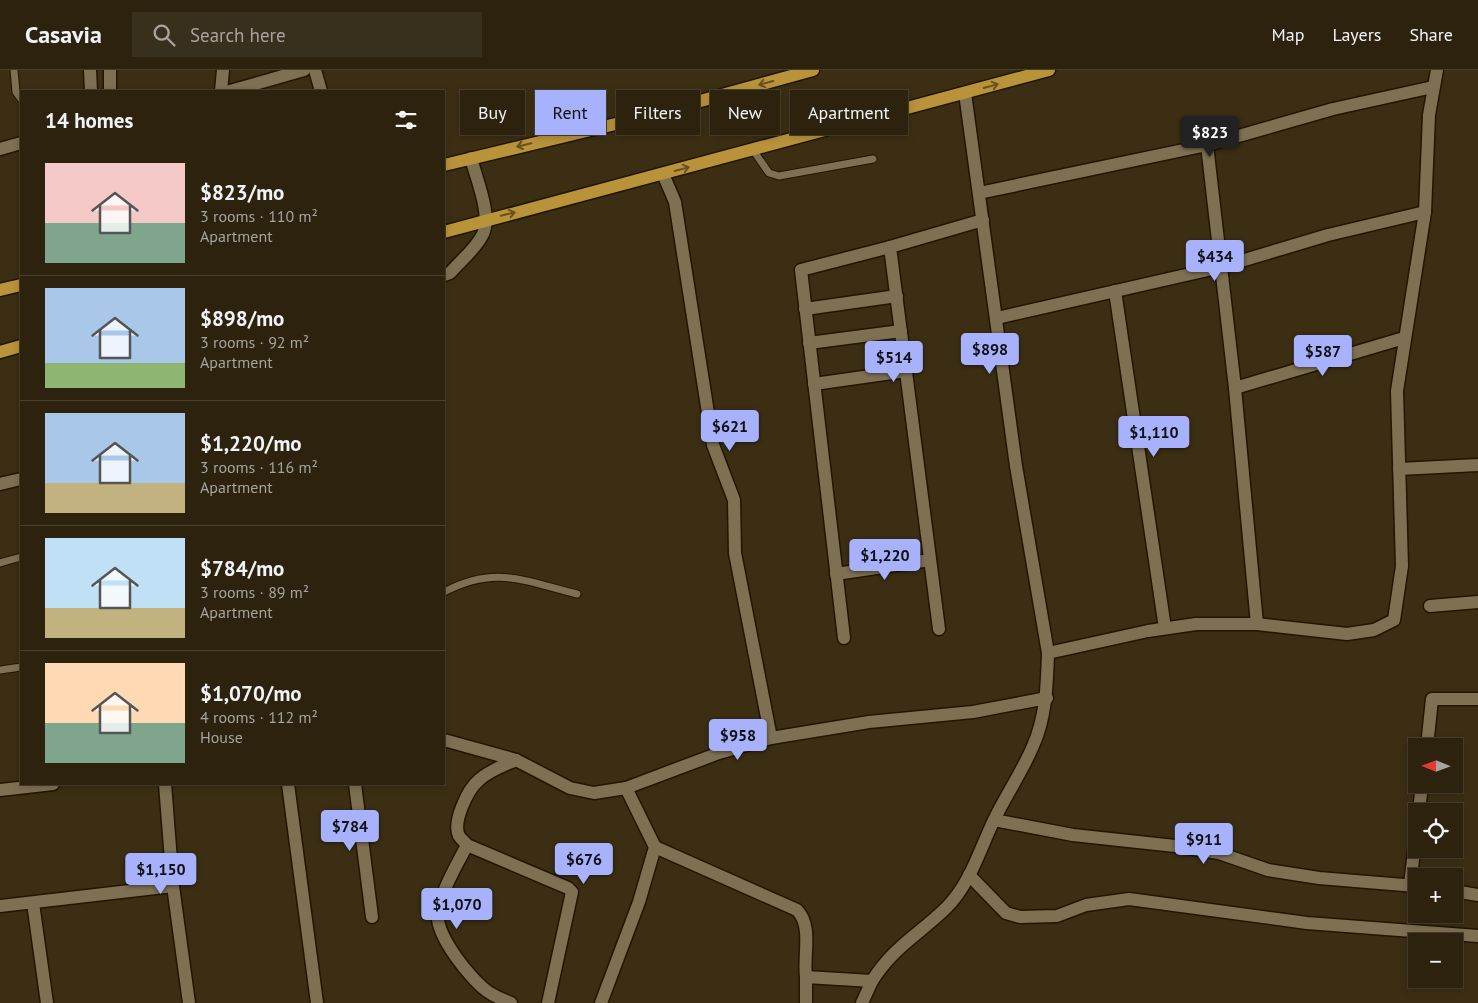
<!DOCTYPE html>
<html lang="en">
<head>
<meta charset="utf-8">
<style>
  body { margin:0; font-family:"PT Sans",sans-serif; background:#382f1c; color:#f1f3f6; height:100vh; display:flex; flex-direction:column; font-size:19px; white-space:nowrap }
  * { box-sizing:border-box; margin:0 }
  p { font-size:16px; color:#a6a49e }
  .icon { flex:none; width:28px; height:28px; fill:none; stroke:currentColor; stroke-width:2; stroke-linecap:round; stroke-linejoin:round }
  .map { position:relative; flex:1; overflow:hidden }
  .drawer { position:absolute; left:20px; top:20px; width:425px; height:695px; display:flex; flex-direction:column; background:#2c220e; border-radius:0px; box-shadow:0 2px 8px #0003,0 0 0 1px #483f2e }
  .drawer>* { flex:none }
  .hud { position:absolute; left:460px; top:20px; width:475px; height:45px; display:flex; gap:10px }
  .needle { width:32px; rotate:271deg }
  .tools { position:absolute; left:1408px; top:668px; display:grid; gap:10px }
  .tools a { display:grid; place-items:center; width:55px; height:55px; border-radius:0px; background:#2c220e; box-shadow:0 2px 8px #0003,0 0 0 1px #483f2e; font-size:25px }
  .price { position:absolute; translate:-50% -42px; padding:0 11px; border-radius:5px; background:#a7b1fc; color:#111; font-size:16px; line-height:32px; filter:drop-shadow(0 1px 2px #0008) }
  .price::after { content:''; position:absolute; left:50%; top:30px; width:15px; height:11px; margin-left:-8px; background:inherit; clip-path:polygon(0 0,100% 0,50% 100%) }
  .price.selected { background:#222; color:#fff }
  ul { padding:0; list-style:none }
  li { display:flex; align-items:center; gap:15px; height:125px; padding:0 25px }
  li+li { border-top:1px solid #483f2e }
  li span { display:grid; place-items:center; flex:none; width:140px; height:100px; border-radius:0px; color:#555 }
  li>.icon { margin-inline-start:auto }
  span .icon { width:60px; height:60px; fill:#fffc; stroke-width:1 }
  li b { font-size:21px }
  h2 { display:flex; justify-content:space-between; align-items:center; height:60px; padding:0 25px; font-size:21px }
  .pill { padding:0 18px; border-radius:0px; background:#2c220e; box-shadow:0 2px 8px #0003,0 0 0 1px #483f2e; font-size:18px; line-height:45px }
  .pill.selected { background:#a7b1fc; color:#111 }
  header { display:flex; align-items:center; gap:30px; box-sizing:border-box; height:70px; padding:0 25px; background:#2c220e; border-bottom:1px solid #483f2e }
  header strong { font-size:24px }
  nav { display:flex; gap:28px; margin-inline-start:auto; font-size:18px }
  .search { width:350px; height:45px; background:#382f1c; display:flex; align-items:center; gap:12px; box-sizing:border-box; padding:0 18px; border-radius:0px; color:#a6a49e; font-size:19px }
  .map>svg:first-child { display:block }
</style>
</head>
<body>
<header>
<strong>Casavia</strong>
<div class="search"><svg class="icon" aria-label="search" viewBox="0 0 24 24"><circle cx="10" cy="10" r="6"/><path d="M15 15l6 6"/></svg>Search here</div>
<nav><a>Map</a><a>Layers</a><a>Share</a></nav>
</header>
<div class="map">
<svg width="1478" height="933" viewBox="0 0 1478 933">
  <rect width="100%" height="100%" fill="#3b2e13"/>
  <g fill="none" stroke-linecap="round" stroke-linejoin="round">
    <g stroke="#221600" stroke-width="9">
      <g id="lane">
        <polyline points="14,0 16,22 21,29"/>
        <polyline points="753,80 769,103 779,106 873,89"/>
        <polyline points="0,493 21,487"/>
        <path d="M 444,522 C 496,495 523,511 577,524"/>
        <polyline points="0,600 21,597"/>
      </g>
    </g>
    <g stroke="#221600" stroke-width="15">
      <g id="street">
        <polyline points="315,0 321,21"/>
        <polyline points="221,21 223,0"/>
        <polyline points="230,21 304,0"/>
        <polyline points="965,23 1016,396 1048,583"/>
        <polyline points="1207,75 1235,318 1257,554"/>
        <polyline points="0,79 21,73"/>
        <polyline points="663,104 675,132 713,375 734,430 735,483 771,668"/>
        <polyline points="979,123 1207,75 1333,39 1433,17"/>
        <path d="M 444,205 L 450,203 C 460,191 476,179 483,164 C 492,145 476,108 471,88"/>
        <polyline points="1115,221 1165,558"/>
        <polyline points="805,239 897,226"/>
        <polyline points="997,248 1221,197 1328,165 1425,142"/>
        <polyline points="809,273 901,261"/>
        <polyline points="814,314 906,301"/>
        <polyline points="1235,318 1404,268"/>
        <polyline points="1399,399 1478,395"/>
        <polyline points="0,414 21,409"/>
        <polyline points="836,504 930,490"/>
        <polyline points="1430,536 1478,532"/>
        <polyline points="939,559 890,177 983,150"/>
        <polyline points="844,568 801,200 890,177"/>
        <polyline points="444,670 516,690 570,718 594,723 626,718 719,683 771,668 869,652 973,642 1047,628"/>
        <polyline points="1427,676 1432,629 1478,629"/>
        <path d="M 516,690 C 503,696 490,700 479,710 C 468,719 452,752 459,766 C 461,769 465,772 467,775 L 568,818 L 572,822 L 548,933"/>
        <polyline points="165,714 173,816 189,933"/>
        <polyline points="288,714 317,933"/>
        <polyline points="355,714 372,847"/>
        <polyline points="0,720 53,714"/>
        <polyline points="1419,741 1422,714"/>
        <polyline points="994,750 1073,765 1175,776 1219,783 1268,800 1319,808 1416,816"/>
        <path d="M 467,775 C 457,795 442,819 438,842 C 434,864 472,912 490,923 C 496,927 504,930 511,933"/>
        <path d="M 655,777 L 797,840 C 813,856 803,886 806,907"/>
        <polyline points="969,805 1006,843 1020,847 1057,846 1086,835 1129,829 1307,853 1478,866"/>
        <polyline points="1410,815 1416,764"/>
        <polyline points="1454,821 1478,825"/>
        <polyline points="33,833 47,933"/>
        <polyline points="0,836 173,816"/>
        <polyline points="601,933 639,832 655,777 626,718"/>
        <path d="M 806,933 L 806,907 L 872,911 C 894,876 920,864 947,837 C 970,814 980,779 994,750 C 1006,725 1022,702 1033,676 C 1046,647 1047,615 1048,583 L 1148,561 L 1196,554 L 1257,554 L 1347,564 L 1374,560 L 1394,550 L 1402,496 L 1397,321 L 1425,142 L 1429,45 L 1437,0"/>
        <polyline points="862,933 872,911"/>
      </g>
    </g>
    <g stroke="#221600" stroke-width="15">
      <g id="secondary">
        <polyline points="90,0 91,21"/>
        <polyline points="110,0 110,21"/>
      </g>
    </g>
    <g stroke="#221600" stroke-width="15">
      <g id="primary">
        <polyline points="444,95 624,52 813,0"/>
        <polyline points="444,162 1049,0"/>
        <polyline points="0,220 21,215"/>
        <polyline points="0,282 21,276"/>
      </g>
    </g>
    <use href="#lane" stroke="#7e7053" stroke-width="7"/>
    <use href="#street" stroke="#7e7053" stroke-width="12"/>
    <use href="#secondary" stroke="#7e7053" stroke-width="12"/>
    <use href="#primary" stroke="#b8933a" stroke-width="12"/>
  </g>
  <defs><path id="oneway-shaft" d="M-6 0H5M1.5-3L5.5 0L1.5 3" fill="none" stroke-width="1.6" stroke-linecap="round" stroke-linejoin="round" transform="scale(1.25)"/></defs>
  <g stroke="#675121">
    <use href="#oneway-shaft" transform="translate(766 13) rotate(165)"/>
    <use href="#oneway-shaft" transform="translate(991 16) rotate(-15)"/>
    <use href="#oneway-shaft" transform="translate(524 75) rotate(167)"/>
    <use href="#oneway-shaft" transform="translate(682 99) rotate(-15)"/>
    <use href="#oneway-shaft" transform="translate(508 144) rotate(-14)"/>
  </g>
</svg>
<div class="tools">
<a><svg class="needle" viewBox="-14 -14 28 28"><path d="M0-13l5 13h-10z" fill="#e53935"/><path d="M0 13l5-13h-10z" fill="#a6a49e"/></svg></a>
<a><svg class="icon" aria-label="locate" viewBox="0 0 24 24"><circle cx="12" cy="12" r="6"/><path d="M12 2v4M12 18v4M2 12h4M18 12h4"/></svg></a>
<a>+</a>
<a>−</a>
</div>
<b class="price selected" style="left:1210px;top:88px">$823</b>
<b class="price" style="left:1215px;top:212px">$434</b>
<b class="price" style="left:990px;top:305px">$898</b>
<b class="price" style="left:1323px;top:307px">$587</b>
<b class="price" style="left:894px;top:313px">$514</b>
<b class="price" style="left:730px;top:382px">$621</b>
<b class="price" style="left:1154px;top:388px">$1,110</b>
<b class="price" style="left:885px;top:511px">$1,220</b>
<b class="price" style="left:738px;top:691px">$958</b>
<b class="price" style="left:350px;top:782px">$784</b>
<b class="price" style="left:1204px;top:795px">$911</b>
<b class="price" style="left:584px;top:815px">$676</b>
<b class="price" style="left:161px;top:825px">$1,150</b>
<b class="price" style="left:457px;top:860px">$1,070</b>
<div class="hud">
<a class="pill">Buy</a>
<a class="pill selected">Rent</a>
<a class="pill">Filters</a>
<a class="pill">New</a>
<a class="pill">Apartment</a>
</div>
<section class="drawer">
<h2>14 homes<svg class="icon" aria-label="filters" viewBox="0 0 24 24"><path d="M4 7h16M4 17h16"/><circle cx="9" cy="7" r="2"/><circle cx="15" cy="17" r="2"/></svg></h2>
<ul>
<li><span style="background:linear-gradient(#f6c9c9 60%,#7fa58c 0)"><svg class="icon" aria-label="home" viewBox="0 0 24 24"><path d="M3 11l9-7 9 7M6 9v11h12V9"/></svg></span><div><b>$823/mo</b><p>3 rooms · 110 m²</p><p>Apartment</p></div></li>
<li><span style="background:linear-gradient(#a9c7e8 75%,#8fb573 0)"><svg class="icon" aria-label="home" viewBox="0 0 24 24"><path d="M3 11l9-7 9 7M6 9v11h12V9"/></svg></span><div><b>$898/mo</b><p>3 rooms · 92 m²</p><p>Apartment</p></div></li>
<li><span style="background:linear-gradient(#a9c7e8 70%,#c2b280 0)"><svg class="icon" aria-label="home" viewBox="0 0 24 24"><path d="M3 11l9-7 9 7M6 9v11h12V9"/></svg></span><div><b>$1,220/mo</b><p>3 rooms · 116 m²</p><p>Apartment</p></div></li>
<li><span style="background:linear-gradient(#bfe0f5 70%,#c2b280 0)"><svg class="icon" aria-label="home" viewBox="0 0 24 24"><path d="M3 11l9-7 9 7M6 9v11h12V9"/></svg></span><div><b>$784/mo</b><p>3 rooms · 89 m²</p><p>Apartment</p></div></li>
<li><span style="background:linear-gradient(#ffd9b3 60%,#7fa58c 0)"><svg class="icon" aria-label="home" viewBox="0 0 24 24"><path d="M3 11l9-7 9 7M6 9v11h12V9"/></svg></span><div><b>$1,070/mo</b><p>4 rooms · 112 m²</p><p>House</p></div></li>
</ul>
</section>
</div>
</body>
</html>
